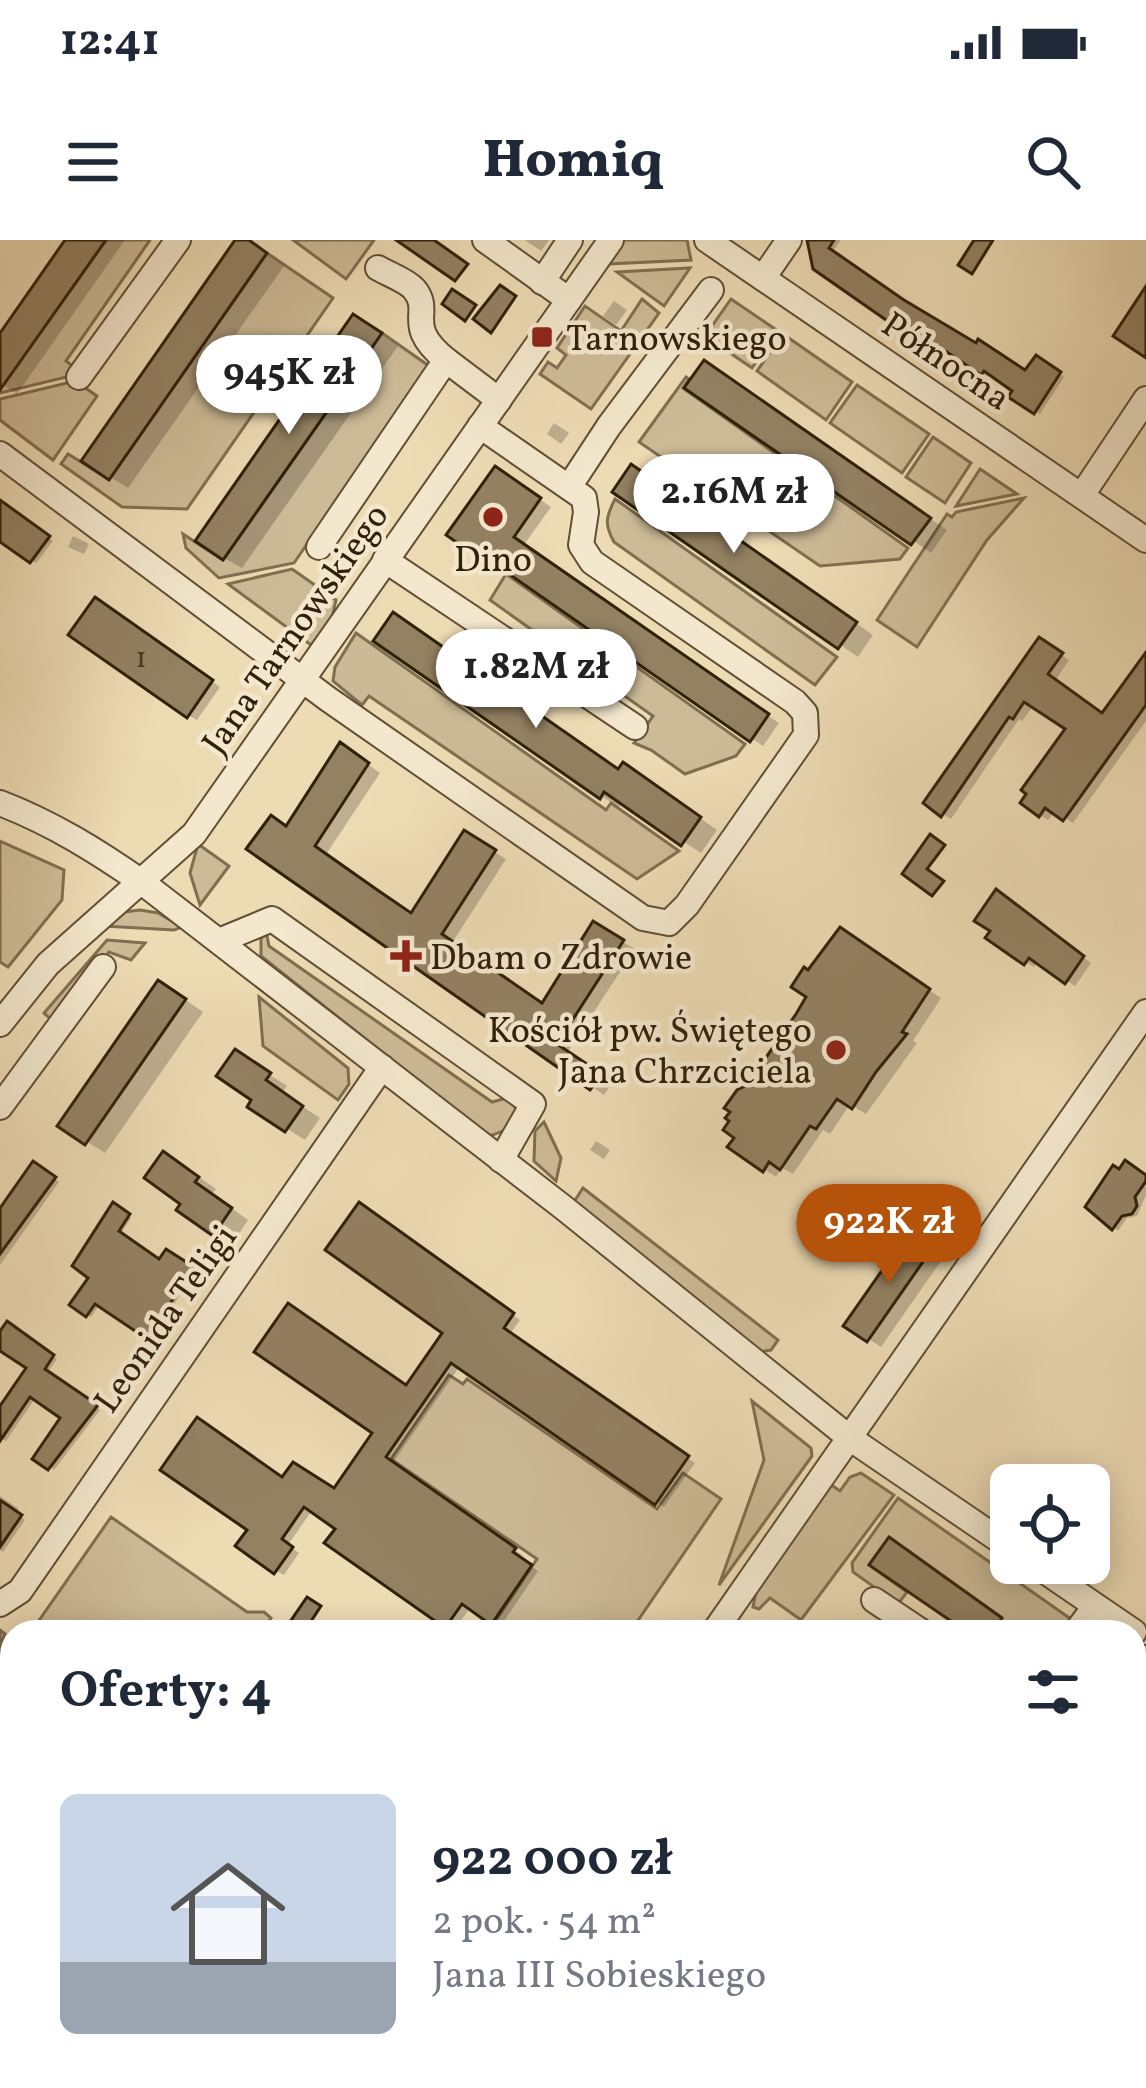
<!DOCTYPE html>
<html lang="pl">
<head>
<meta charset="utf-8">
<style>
  body { margin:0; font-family:Vollkorn,serif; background:#f2f2f3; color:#1f2937; height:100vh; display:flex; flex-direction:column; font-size:45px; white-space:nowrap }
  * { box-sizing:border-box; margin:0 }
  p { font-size:39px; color:#747a83 }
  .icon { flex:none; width:66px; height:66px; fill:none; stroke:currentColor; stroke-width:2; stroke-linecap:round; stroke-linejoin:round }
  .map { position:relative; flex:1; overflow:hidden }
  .details { position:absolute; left:0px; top:1380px; width:1146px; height:468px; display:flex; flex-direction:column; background:#fff; border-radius:36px 36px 0 0; box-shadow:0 6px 30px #0003 }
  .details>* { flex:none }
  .controls { position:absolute; left:990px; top:1224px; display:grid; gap:24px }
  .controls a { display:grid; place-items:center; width:120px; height:120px; border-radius:18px; background:#fff; box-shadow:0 6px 30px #0003; font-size:60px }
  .price { position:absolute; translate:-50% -102px; padding:0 27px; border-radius:42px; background:#fff; color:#222; font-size:39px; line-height:78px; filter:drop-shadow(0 3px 6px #0008) }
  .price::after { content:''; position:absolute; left:50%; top:72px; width:36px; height:27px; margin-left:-18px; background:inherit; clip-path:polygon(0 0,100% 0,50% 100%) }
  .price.active { background:#b45309; color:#fff }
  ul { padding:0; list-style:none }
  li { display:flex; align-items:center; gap:36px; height:300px; padding:0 60px }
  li+li { border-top:3px solid #e0e1e3 }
  li span { display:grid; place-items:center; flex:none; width:336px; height:240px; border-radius:18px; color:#555 }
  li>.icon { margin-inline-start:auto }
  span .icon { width:144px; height:144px; fill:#fffc; stroke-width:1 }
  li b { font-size:51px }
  h2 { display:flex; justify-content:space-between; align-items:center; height:144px; padding:0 60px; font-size:51px }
  .status { display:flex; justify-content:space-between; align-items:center; height:84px; padding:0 60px; background:#fff; direction:ltr }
  .status svg { height:33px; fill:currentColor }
  header { display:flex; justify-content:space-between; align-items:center; height:156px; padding:0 60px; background:#fff; font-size:54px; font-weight:800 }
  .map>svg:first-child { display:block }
</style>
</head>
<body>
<div class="status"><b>12:41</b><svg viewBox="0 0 49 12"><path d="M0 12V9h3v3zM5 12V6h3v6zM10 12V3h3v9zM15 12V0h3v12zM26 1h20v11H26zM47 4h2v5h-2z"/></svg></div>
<header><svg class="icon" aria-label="menu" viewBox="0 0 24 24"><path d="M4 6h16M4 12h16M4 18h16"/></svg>Homiq<svg class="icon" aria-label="search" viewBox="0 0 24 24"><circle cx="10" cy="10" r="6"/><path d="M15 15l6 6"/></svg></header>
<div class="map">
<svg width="1146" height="1848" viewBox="0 0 1146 1848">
  <rect width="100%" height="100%" fill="#eddbb4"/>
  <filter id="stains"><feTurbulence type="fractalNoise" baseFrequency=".00167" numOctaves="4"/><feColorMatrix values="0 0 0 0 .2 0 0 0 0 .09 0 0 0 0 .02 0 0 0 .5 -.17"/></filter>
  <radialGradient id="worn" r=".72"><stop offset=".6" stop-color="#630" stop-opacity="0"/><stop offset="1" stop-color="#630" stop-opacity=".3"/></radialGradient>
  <g fill="#cdbb97" stroke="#806e50" stroke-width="3">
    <polygon points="106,0 150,0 66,121 79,131 75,135 0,153 0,147"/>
    <polygon points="293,0 374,0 346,39"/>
    <polygon points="623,0 687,0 691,20 606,24"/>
    <polygon points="267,13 333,58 187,269 122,267 61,224 68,214 109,239"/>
    <polygon points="690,28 664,66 617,32"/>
    <polygon points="642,59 659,73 591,169 540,134 548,122 557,128 566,115 557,108 585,66 621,91"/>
    <polygon points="731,59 778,91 752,128 705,96"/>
    <polygon points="382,93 429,126 294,323 219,338 186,308 183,294 223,320"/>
    <polygon points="783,94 852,142 826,180 757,131"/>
    <polygon points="686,137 689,139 683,148 908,308 900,319 820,326 639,202"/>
    <polygon points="75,141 97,156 53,220 0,180 0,159"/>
    <polygon points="857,145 929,194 902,233 830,183"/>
    <polygon points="933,197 971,223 945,263 906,237"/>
    <polygon points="980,229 1017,254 956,266"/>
    <polygon points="1024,258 987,300 917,407 877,380 947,274 952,277 956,272"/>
    <path d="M 615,259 L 837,417 L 815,445 L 614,302 C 604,284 606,277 615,259 Z"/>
    <polygon points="292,329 336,360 331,382 311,405 228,344"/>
    <polygon points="506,334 745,504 736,516 685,534 651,510 634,503 653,476 490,360"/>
    <polygon points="356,393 606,570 611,563 679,611 637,639 369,456 362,465 333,441 335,427"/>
    <polygon points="0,601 64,630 62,660 8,727 0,722"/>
    <polygon points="198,604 229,626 200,665 190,633"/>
    <polygon points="140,670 158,673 182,687 174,690 103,686 124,672"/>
    <path d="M 266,691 L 269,706 L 492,862 L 510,857 C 525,879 510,891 488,896 L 261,716 L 261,699 Z"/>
    <polygon points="107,700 145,703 131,720 109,712 55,783 44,773"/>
    <polygon points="259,757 348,828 349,844 338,860 263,806"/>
    <polygon points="544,882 561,918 556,941 534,921 535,891"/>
    <polygon points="583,948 778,1100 771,1110 759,1112 572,965"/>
    <polygon points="449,1135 463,1144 467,1139 657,1269 683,1233 721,1259 630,1392 488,1392 537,1319 391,1219"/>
    <polygon points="752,1161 811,1208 812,1216 719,1345 764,1220"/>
    <polygon points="861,1233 894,1255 801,1380 770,1358 759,1369 753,1367 757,1347 830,1244 840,1251 850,1237"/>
    <polygon points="898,1258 1071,1379 1062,1392 992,1392 1001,1377 889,1297 869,1325 907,1352 898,1364 853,1332 852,1323"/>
    <polygon points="111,1277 247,1372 264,1372 271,1378 262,1392 31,1392"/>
    <polygon points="0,1390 5,1394 1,1402 12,1408 12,1836 263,1836 257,1848 0,1848"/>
  </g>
  <g fill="#0003">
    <polygon points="68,0 125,0 17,154 0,143 0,98"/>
    <polygon points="238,0 245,0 284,26 128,248 110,237"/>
    <polygon points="525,0 549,0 541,11"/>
    <polygon points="810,0 841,0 832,13 910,66 1026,134 1036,119 1064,137 1040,174 1012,156 1016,150 990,132 987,136 950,111 945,118 941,115 816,28"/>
    <polygon points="614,61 627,70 616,85 603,76"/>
    <polygon points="372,88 398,106 242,328 224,318"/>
    <polygon points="722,134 947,290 931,313 689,147"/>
    <polygon points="554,183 569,193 561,204 547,194"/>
    <polygon points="507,237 551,267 523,306 779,483 763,506 498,327"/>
    <polygon points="650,239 873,395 858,417 616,251"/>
    <polygon points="0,263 53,301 36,323 0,298"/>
    <polygon points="73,296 89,304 84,314 68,307"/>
    <polygon points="105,366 220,447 197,480 188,475"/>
    <polygon points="377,400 620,531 641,537 717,590 701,613 623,562 619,567 601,556"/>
    <polygon points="1040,401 1069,420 1055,441 1104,476 1146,417 1146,481 1073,583 1055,571 1048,580 1040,575 1069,489 1034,465 1022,481 1019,479 951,579 943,574"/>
    <polygon points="353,513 380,533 325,616 412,676 465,594 506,619 452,703 543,766 594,685 635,709 567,813 612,843 604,855 250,609 288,589"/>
    <polygon points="997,653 1091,723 1075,746 1038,721 1034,727 1026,722"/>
    <polygon points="853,698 941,758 913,801 917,803 866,874 850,864 830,894 823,890 793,934 782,928 776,937 731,907 738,898 749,847 810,756 810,734"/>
    <polygon points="177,754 203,772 105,913 61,885"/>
    <polygon points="253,824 287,846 282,853 320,878 305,900 251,866"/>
    <polygon points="596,901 610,910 604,919 590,910"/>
    <polygon points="34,925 59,942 0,1025 0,975"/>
    <polygon points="182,925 216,949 212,954 248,980 232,1004 214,993 184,963"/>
    <polygon points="1146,938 1146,955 1137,976 1127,978 1118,991 1089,966"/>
    <polygon points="114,966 131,978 120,995 160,1023 167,1013 195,1032 152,1098 100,1064 91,1077 73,1064 92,1037"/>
    <polygon points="367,970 520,1080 510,1094 695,1223 664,1267 460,1126 392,1224 522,1315 519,1318 538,1331 500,1387 471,1367 454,1390 447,1385 340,1288 313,1269 288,1305 299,1313 284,1335 276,1331 284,1240 335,1252 446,1092"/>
    <polygon points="924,1001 945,1015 881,1107 847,1085"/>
    <polygon points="8,1085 57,1119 47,1133 100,1170 54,1230 36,1218 64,1177 36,1157 6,1201 0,1198 0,1172 30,1127 0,1107 0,1096"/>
    <polygon points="0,1256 19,1269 16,1273 25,1280 3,1312 0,1310"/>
    <polygon points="1134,1514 1146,1521 1146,1618 1139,1614 1134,1624"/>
    <polygon points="1134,1682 1146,1689 1146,1747 1142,1754 1134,1749"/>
    <polygon points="374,1836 414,1836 409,1848 368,1848"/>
    <polygon points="1033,1836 1072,1836 1065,1848 1026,1848"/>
  </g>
  <g fill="#938162" stroke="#32200a" stroke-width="3">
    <polygon points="65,0 106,0 0,150 0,93"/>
    <polygon points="235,0 249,0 267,13 109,240 81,221"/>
    <polygon points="396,0 434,0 468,24 455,41"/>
    <polygon points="807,0 834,0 829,8 904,60 976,103 978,99 1025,130 1036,115 1061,132 1034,174 1008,157 1012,151 984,131 981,135 944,110 939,117 813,29"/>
    <polygon points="974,0 993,0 972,34 958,25"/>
    <polygon points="500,45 516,56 491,93 473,79"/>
    <polygon points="1146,46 1146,118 1113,96"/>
    <polygon points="452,49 476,65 465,81 442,64"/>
    <polygon points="353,74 382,93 223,320 195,301"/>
    <polygon points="704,120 931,278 911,305 684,148"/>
    <polygon points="631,224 857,382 838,409 612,252"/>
    <polygon points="495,226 541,258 514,297 769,474 750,502 499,327 496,330 446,295"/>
    <polygon points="0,260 50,296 30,323 0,302"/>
    <polygon points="95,357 213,440 187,478 68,395"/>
    <polygon points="393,372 618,529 623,522 701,577 681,606 604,552 600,559 373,401"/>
    <polygon points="1039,397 1063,413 1048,434 1102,473 1146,412 1146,465 1063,581 1045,568 1039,577 1020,563 1026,554 1021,550 1065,489 1024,462 1013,479 1009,477 941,577 923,563"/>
    <polygon points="340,502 369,523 315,606 376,649 411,673 464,590 496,610 442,694 542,763 593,681 624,700 557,804 602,834 590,850 246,609 271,575 286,586"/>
    <polygon points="930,594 945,605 927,629 944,641 932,656 902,634"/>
    <polygon points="996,649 1084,716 1065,744 1029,718 1024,725 985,698 990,691 974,681"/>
    <polygon points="840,687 930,749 902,792 907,794 876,832 852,869 837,859 816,889 810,886 780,930 769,922 763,932 727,907 734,898 723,890 729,881 725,878 730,872 724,868 737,850 747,845 796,774 806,757 791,747 804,727 808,730"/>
    <polygon points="158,740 186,759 85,905 57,886"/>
    <polygon points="235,809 271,833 266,840 303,866 285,892 247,867 251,860 216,836"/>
    <polygon points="163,911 199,937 195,942 232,968 213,996 176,970 180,964 144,938"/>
    <polygon points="1125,920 1146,935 1146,941 1135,957 1137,966 1132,974 1122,976 1112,990 1085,967 1113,925 1119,929"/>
    <polygon points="33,921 56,937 0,1014 0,968"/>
    <polygon points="113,962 130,974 119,991 159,1019 166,1009 194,1027 147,1099 95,1064 86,1077 69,1065 88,1038 72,1026"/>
    <polygon points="359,962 514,1073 504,1088 689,1216 655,1265 451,1123 386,1217 516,1308 513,1312 532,1325 491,1385 462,1364 445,1388 324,1303 335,1289 304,1267 282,1299 293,1307 274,1334 235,1306 247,1290 160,1230 197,1177 282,1237 293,1222 334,1248 372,1193 254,1112 288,1063 406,1145 442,1093 325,1010"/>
    <polygon points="911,989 934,1006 867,1102 843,1086"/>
    <polygon points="7,1081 54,1115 45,1129 98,1165 48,1230 32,1219 60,1178 30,1157 0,1201 0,1166 26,1128 0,1111 0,1091"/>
    <polygon points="0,1260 22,1275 0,1307"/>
    <polygon points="889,1297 1002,1378 992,1392 967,1392 869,1325"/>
    <polygon points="307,1357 321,1366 304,1392 283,1392"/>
  </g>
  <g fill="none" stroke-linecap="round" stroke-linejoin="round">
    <g stroke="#614f34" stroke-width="28">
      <g id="minor">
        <polyline points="485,0 569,60"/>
        <polyline points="707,0 1146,300"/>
        <path d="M 378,28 C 388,34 406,40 414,49 C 434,73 402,84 446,120"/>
        <polyline points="763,38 789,0"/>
        <polyline points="542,42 570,0"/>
        <polyline points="79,137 178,0"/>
        <polyline points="0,214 328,459 643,678 669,683 687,665 806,495 805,473 795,462 592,322 581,305 586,272 584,258 480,186"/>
        <polyline points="569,247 609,186 711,50"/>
        <polyline points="1082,255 1146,159"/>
        <polyline points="319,307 446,120 499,160"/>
        <polyline points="385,320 635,487"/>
        <path d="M 0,563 C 52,583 97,611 143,643 L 564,968 L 851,1199 L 1011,1308"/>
        <polyline points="219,701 272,679 533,864 501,920"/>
        <polyline points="0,784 48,724 194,594 611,0"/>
        <polyline points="0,867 103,727"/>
        <polyline points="1033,1323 1134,1392"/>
        <polyline points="874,1360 922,1392"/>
        <polyline points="0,1364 20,1351 382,827"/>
        <polyline points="714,1392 1146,772"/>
        <polyline points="1076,1392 1095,1366"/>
        <polyline points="1134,1446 1146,1418"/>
        <polyline points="1134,1468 1146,1476"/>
        <polyline points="1146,1833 1146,1844"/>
        <polyline points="428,1848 433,1836"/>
      </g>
    </g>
    <use href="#minor" stroke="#f3e8ce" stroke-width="24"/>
  </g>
  <g fill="#8f2418" stroke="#f3e8ce" stroke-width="4.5">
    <rect x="530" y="85" width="24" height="24" rx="6"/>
    <circle cx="493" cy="277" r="12"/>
    <path d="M400 698h12v12h12v12h-12v12h-12v-12h-12v-12h12z"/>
    <circle cx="836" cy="810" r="12"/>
  </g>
  <g text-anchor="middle" stroke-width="9" stroke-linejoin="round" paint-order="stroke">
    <g font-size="30" fill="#4a3820">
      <text x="141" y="427">1</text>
    </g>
    <g font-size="36" fill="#32200a" stroke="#f3e8ce" text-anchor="start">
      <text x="566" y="110">Tarnowskiego</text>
      <text x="493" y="331" text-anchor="middle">Dino</text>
      <text x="430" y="729">Dbam o Zdrowie</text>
      <text x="812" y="802" text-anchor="end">Kościół pw. Świętego<tspan x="812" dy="41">Jana Chrzciciela</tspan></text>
    </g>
    <g font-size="36" fill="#32200a" stroke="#f3e8ce">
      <text transform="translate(947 120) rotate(34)" y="13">Północna</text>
      <text transform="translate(294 388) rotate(-55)" y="13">Jana Tarnowskiego</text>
      <text transform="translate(164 1078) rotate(-55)" y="13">Leonida Teligi</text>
    </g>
  </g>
  <rect width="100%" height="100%" filter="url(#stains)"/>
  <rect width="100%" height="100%" fill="url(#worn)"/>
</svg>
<div class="controls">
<a><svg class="icon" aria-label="locate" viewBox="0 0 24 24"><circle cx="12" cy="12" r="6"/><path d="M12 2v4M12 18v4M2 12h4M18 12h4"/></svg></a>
</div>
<b class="price" style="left:289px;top:197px">945K zł</b>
<b class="price" style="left:734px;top:316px">2.16M zł</b>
<b class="price" style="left:536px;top:491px">1.82M zł</b>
<b class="price active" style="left:889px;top:1046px">922K zł</b>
<section class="details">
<h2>Oferty: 4<svg class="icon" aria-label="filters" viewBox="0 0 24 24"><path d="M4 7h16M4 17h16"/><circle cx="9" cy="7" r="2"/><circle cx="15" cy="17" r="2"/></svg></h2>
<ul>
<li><span style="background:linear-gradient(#c9d6e8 70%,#9aa5b1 0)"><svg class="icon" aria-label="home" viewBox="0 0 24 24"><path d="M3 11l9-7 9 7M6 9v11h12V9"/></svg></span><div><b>922 000 zł</b><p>2 pok. · 54 m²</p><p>Jana III Sobieskiego</p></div></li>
</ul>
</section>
</div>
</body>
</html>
